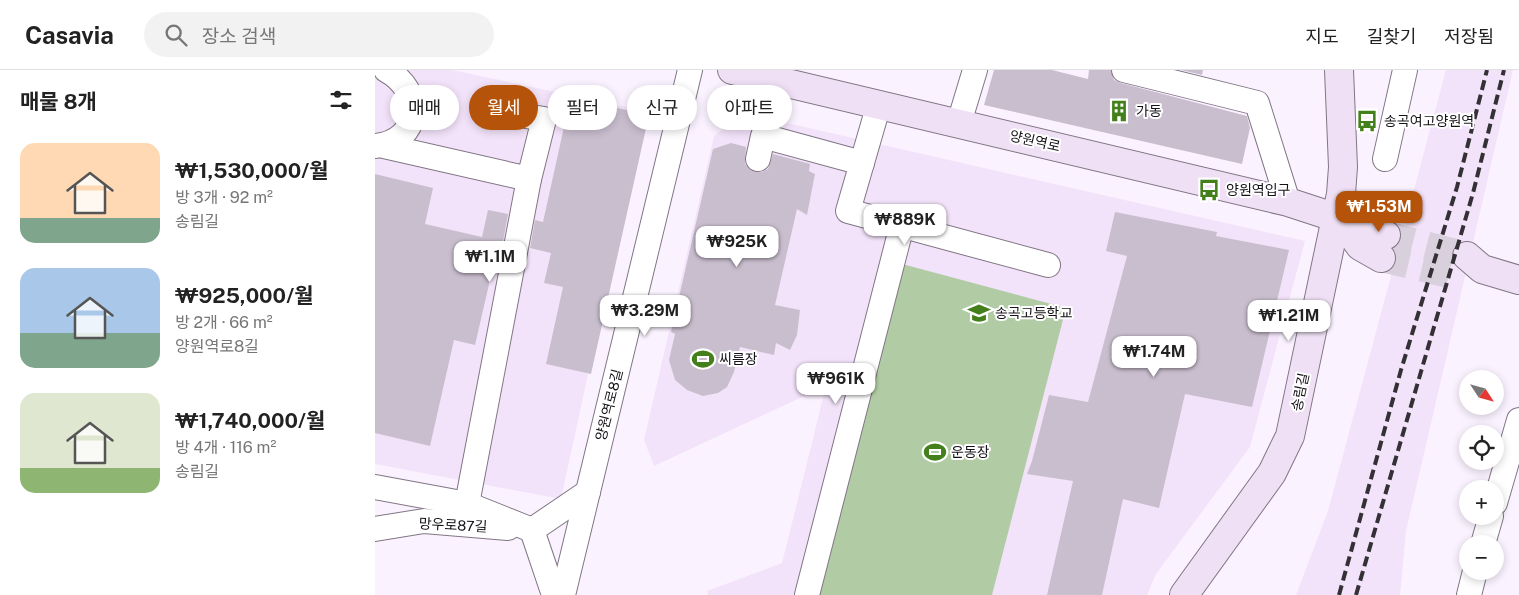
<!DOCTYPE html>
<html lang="ko">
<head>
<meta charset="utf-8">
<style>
  body { margin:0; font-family:"Public Sans","Noto Sans KR",sans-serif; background:#f2f2f2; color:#222; height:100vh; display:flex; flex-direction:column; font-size:19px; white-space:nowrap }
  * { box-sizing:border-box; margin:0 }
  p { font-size:16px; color:#767676 }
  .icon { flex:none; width:28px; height:28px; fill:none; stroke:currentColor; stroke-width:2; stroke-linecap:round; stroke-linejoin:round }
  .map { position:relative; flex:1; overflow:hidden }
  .details { display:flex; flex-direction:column; background:#fff; width:375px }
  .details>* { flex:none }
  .guide { position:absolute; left:15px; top:15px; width:475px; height:45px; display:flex; gap:10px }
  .needle { width:32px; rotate:126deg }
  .controls { position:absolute; left:1084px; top:300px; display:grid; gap:10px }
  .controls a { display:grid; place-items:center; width:45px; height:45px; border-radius:50%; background:#fff; box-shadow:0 2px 8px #0003; font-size:25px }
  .price { position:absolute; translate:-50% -42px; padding:0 11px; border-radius:10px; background:#fff; color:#222; font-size:16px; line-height:32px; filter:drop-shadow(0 1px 2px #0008) }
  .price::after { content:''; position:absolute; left:50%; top:30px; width:15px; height:11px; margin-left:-8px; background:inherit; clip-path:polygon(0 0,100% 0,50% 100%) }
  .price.selected { background:#b45309; color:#fff }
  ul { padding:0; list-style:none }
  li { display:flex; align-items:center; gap:15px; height:125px; padding:0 20px }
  li span { display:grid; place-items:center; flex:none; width:140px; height:100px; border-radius:15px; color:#555 }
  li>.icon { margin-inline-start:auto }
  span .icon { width:60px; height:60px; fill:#fffc; stroke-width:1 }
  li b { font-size:21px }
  h2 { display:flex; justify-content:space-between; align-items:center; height:60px; padding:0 20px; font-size:21px }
  .pill { padding:0 18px; border-radius:22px; background:#fff; box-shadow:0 2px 8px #0003; font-size:18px; line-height:45px }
  .pill.selected { background:#b45309; color:#fff }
  header { display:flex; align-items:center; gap:30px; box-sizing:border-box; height:70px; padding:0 25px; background:#fff; border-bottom:1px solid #e0e0e0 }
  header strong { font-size:24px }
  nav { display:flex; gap:28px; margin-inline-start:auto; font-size:18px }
  .search { width:350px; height:45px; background:#f2f2f2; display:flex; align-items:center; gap:12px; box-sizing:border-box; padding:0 18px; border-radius:28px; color:#767676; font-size:19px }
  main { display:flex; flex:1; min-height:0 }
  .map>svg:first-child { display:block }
</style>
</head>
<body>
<header>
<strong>Casavia</strong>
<div class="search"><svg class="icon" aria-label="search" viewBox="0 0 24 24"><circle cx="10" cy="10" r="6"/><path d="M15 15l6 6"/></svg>장소 검색</div>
<nav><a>지도</a><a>길찾기</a><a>저장됨</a></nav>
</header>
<main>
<section class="details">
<h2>매물 8개<svg class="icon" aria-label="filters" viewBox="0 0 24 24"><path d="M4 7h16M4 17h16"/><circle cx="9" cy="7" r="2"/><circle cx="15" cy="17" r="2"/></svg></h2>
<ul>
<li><span style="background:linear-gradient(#ffd9b3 75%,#7fa58c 0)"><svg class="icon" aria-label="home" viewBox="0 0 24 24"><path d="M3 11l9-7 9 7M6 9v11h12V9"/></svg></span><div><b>₩1,530,000/월</b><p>방 3개 · 92 m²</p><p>송림길</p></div></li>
<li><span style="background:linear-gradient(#a9c7e8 65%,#7fa58c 0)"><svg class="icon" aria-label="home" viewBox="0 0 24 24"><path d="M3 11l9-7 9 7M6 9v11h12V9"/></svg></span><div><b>₩925,000/월</b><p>방 2개 · 66 m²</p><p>양원역로8길</p></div></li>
<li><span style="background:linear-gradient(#dfe7d0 75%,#8fb573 0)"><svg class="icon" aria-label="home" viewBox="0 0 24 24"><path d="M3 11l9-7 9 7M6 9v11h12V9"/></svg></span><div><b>₩1,740,000/월</b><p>방 4개 · 116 m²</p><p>송림길</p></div></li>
</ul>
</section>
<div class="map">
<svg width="1144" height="525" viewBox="0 0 1144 525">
  <rect width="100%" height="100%" fill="#fbf2ff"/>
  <g fill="#f3e3fa">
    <polygon points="0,0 77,0 270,41 186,429 0,394"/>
    <polygon points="1071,0 1138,0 1031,461 1025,525 921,525 953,441"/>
    <polygon points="368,43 930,171 875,377 781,504 772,525 333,525 332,521 407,493 451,316 279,396 269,370 339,66"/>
  </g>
  <polygon fill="#b1cca5" points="516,191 691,238 617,525 427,525"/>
  <g fill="#c9bece">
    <polygon points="619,0 677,0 713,9 714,0 736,0 739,10 746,13 872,46 875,58 867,94 609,35"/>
    <polygon points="806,0 828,0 827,5"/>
    <polygon points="224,34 274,45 216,304 171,294 188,217 169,213 176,183 155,178 160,150 168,152 191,48 219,55"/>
    <polygon points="356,73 371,77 370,94 380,102 387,102 393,99 398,84 435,94 434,101 440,104 432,145 422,139 400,235 425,240 422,265 415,280 401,273 399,285 365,277 359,302 352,317 343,323 328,326 312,320 300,310 294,290 300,264 296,262 338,79"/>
    <polygon points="0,104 58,118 50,154 107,167 113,140 133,144 128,172 124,171 100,275 79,270 55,376 0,363"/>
    <polygon points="740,142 842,162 841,166 914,180 877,337 810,324 784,438 748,429 727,525 672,525 698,411 652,404 657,391 674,325 713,332 752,186 731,181"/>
  </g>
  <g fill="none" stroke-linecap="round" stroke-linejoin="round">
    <polyline stroke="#d8d0dc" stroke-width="24" stroke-dasharray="24 12" stroke-linecap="butt" points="100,34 145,45"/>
    <g stroke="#d8d0dc" stroke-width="28" stroke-dasharray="28 14" stroke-linecap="butt">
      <polyline points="1011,165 1092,186"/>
      <polyline points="1006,188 1086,207"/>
    </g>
    <g stroke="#807684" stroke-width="26">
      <g id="street">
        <polyline points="749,0 882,33 913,132"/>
        <polyline points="504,34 473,141 673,195"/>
        <polyline points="145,45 169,49 154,109"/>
        <polyline points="584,53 600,0"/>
        <path d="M 0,76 C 46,72 50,21 11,0"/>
        <polyline points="9,76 154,109 92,434"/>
        <polyline points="383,89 388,66 487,93"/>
        <polyline points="1010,89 1030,0"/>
        <polyline points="0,417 92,434 157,460"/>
        <polyline points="1120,433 1144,350"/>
        <polyline points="0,459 49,451 133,458"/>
        <polyline points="1108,474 1116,446"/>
        <polyline points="179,525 157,460 213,422"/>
        <polyline points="188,525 315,0"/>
        <polyline points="432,525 527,155"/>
        <polyline points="1094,525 1100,501"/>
      </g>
    </g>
    <g stroke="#807684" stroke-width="30">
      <g id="secondary">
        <polyline points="357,0 913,132 962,148 972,158 985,176 1006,188"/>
        <polyline points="978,166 1011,165"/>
        <polyline points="1092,186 1107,199 1144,210"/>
        <polyline points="809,525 897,403 915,366 966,124 968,97 964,0"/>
      </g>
    </g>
    <use href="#street" stroke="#fff" stroke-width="24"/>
    <use href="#secondary" stroke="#efe0f5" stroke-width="28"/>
    <g stroke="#333036" stroke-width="4" stroke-dasharray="10 5" stroke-linecap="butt">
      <polyline points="964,525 1026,300 1082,117 1112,0"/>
      <polyline points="981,525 1098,123 1129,0"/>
    </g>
  </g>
  <defs>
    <g id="building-bare" transform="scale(1.725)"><path d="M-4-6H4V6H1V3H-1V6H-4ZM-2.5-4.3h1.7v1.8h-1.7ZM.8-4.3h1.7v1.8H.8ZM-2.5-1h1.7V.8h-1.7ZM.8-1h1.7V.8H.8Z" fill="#437f1a" stroke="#fff" stroke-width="2.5" paint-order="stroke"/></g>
    <g id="bus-bare" transform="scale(1.725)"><path d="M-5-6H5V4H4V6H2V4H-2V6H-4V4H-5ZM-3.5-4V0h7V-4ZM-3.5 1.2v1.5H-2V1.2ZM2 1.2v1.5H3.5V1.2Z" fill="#437f1a" stroke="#fff" stroke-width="2.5" paint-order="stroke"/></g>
    <g id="school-bare" transform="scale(1.725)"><path d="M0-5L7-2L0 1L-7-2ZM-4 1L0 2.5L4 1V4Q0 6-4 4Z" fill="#437f1a" stroke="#fff" stroke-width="2.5" paint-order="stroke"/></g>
    <g id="stadium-bare" transform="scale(1.725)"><path d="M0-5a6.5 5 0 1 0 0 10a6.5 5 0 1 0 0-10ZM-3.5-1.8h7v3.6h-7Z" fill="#437f1a" stroke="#fff" stroke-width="2.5" paint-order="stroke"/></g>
  </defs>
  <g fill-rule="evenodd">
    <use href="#building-bare" x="744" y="41"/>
    <use href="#bus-bare" x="992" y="51"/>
    <use href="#bus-bare" x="834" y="120"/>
    <use href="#school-bare" x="604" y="243"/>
    <use href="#stadium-bare" x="328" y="289"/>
    <use href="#stadium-bare" x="560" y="382"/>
  </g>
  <g text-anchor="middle" stroke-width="4" stroke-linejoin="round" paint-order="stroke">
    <g font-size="14" fill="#151217" stroke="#fff" text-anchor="start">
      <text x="761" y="46">가동</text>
      <text x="1009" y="56">송곡여고양원역</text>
      <text x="851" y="125">양원역입구</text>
      <text x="620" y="248">송곡고등학교</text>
      <text x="344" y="294">씨름장</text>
      <text x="576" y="387">운동장</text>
    </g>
    <g font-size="14" fill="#151217" stroke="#fff">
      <text transform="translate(660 71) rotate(13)" y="5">양원역로</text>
      <text transform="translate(925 322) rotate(-78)" y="5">송림길</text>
      <text transform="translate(234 335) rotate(-76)" y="5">양원역로8길</text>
      <text transform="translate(78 455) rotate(3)" y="5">망우로87길</text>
    </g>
  </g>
</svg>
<div class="controls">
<a><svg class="needle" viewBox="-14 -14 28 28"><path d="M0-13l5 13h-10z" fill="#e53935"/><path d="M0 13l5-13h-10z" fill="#767676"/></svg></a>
<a><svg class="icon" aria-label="locate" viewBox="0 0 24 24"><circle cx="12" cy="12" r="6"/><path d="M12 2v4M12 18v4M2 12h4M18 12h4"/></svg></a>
<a>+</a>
<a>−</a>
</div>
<b class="price selected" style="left:1004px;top:163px">₩1.53M</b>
<b class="price" style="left:530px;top:176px">₩889K</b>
<b class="price" style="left:362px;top:198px">₩925K</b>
<b class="price" style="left:115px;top:213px">₩1.1M</b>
<b class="price" style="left:270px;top:267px">₩3.29M</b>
<b class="price" style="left:914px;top:272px">₩1.21M</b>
<b class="price" style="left:779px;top:308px">₩1.74M</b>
<b class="price" style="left:461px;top:335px">₩961K</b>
<div class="guide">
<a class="pill">매매</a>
<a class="pill selected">월세</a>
<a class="pill">필터</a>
<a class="pill">신규</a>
<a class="pill">아파트</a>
</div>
</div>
</main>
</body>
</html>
